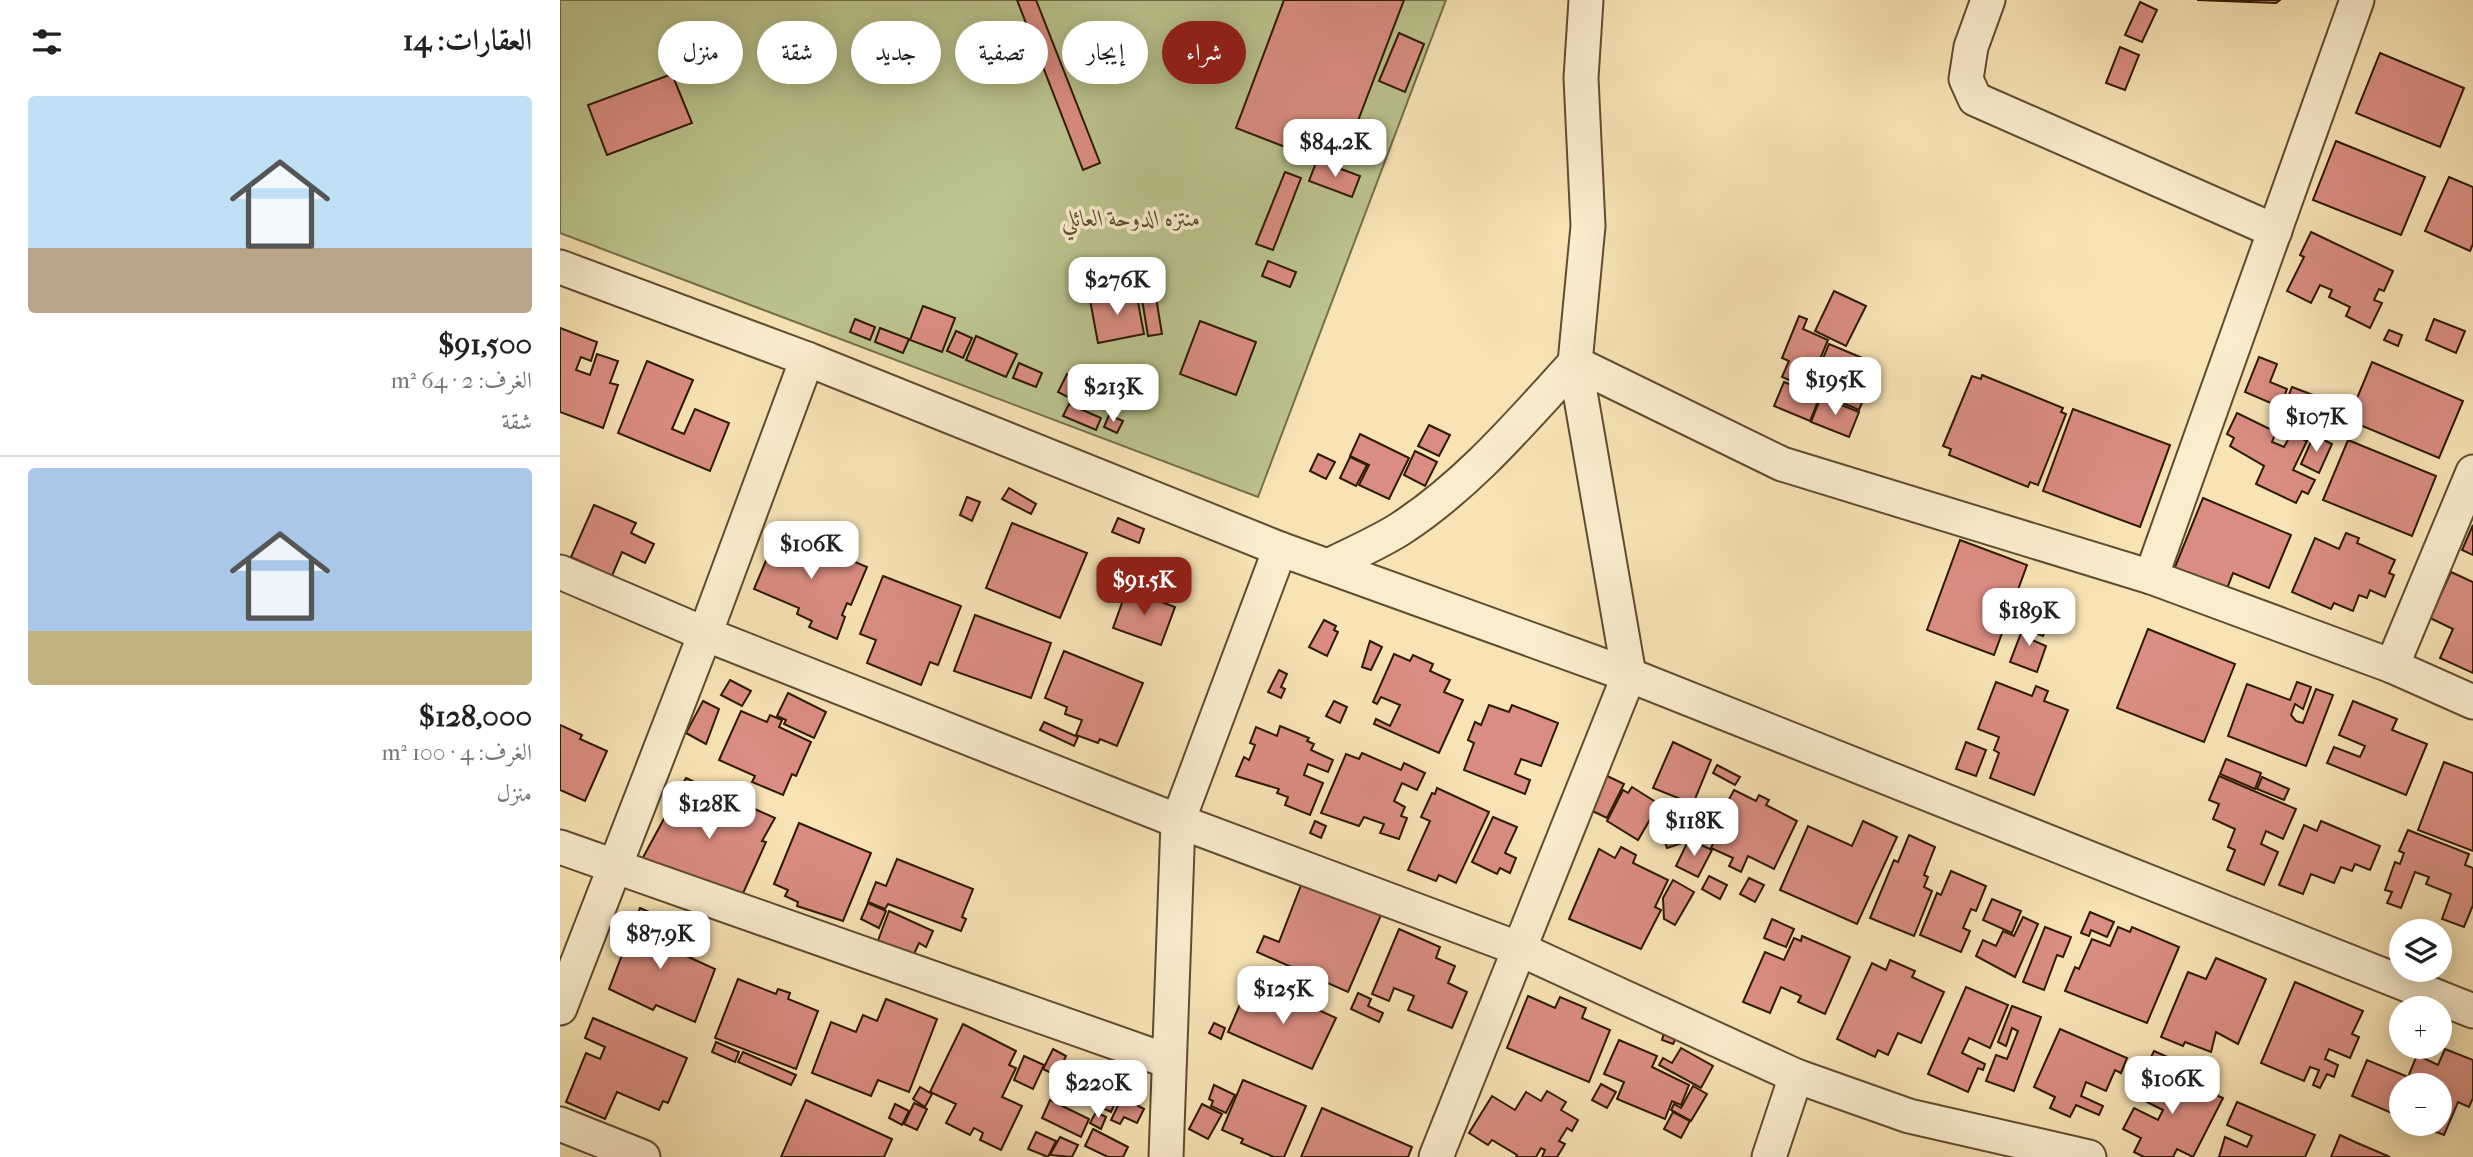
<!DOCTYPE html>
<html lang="ar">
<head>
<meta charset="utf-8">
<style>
  body { margin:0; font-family:"IM FELL French Canon",Amiri,serif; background:#f2f2f2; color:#202124; direction:rtl; height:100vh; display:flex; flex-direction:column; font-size:26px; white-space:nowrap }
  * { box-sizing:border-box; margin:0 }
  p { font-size:23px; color:#757577 }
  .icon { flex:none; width:38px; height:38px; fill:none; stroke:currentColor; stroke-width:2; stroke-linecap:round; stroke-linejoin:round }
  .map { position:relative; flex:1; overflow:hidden; direction:ltr }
  .panel { display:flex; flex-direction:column; background:#fff; width:560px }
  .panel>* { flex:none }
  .banner { position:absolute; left:21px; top:21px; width:665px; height:63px; direction:rtl; display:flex; gap:14px }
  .fabs { position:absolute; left:1829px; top:919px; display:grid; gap:14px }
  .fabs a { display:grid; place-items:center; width:63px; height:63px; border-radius:50%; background:#fff; box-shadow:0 4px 18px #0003; font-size:35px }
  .price { position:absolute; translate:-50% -60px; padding:0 16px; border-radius:14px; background:#fff; color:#222; font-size:23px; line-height:46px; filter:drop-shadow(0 2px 4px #0008) }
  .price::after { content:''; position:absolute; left:50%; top:42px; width:21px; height:16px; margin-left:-10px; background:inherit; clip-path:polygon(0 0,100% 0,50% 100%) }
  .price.active { background:#8f2418; color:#fff }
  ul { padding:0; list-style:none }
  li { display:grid; align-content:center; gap:14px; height:371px; padding:0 28px }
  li+li { border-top:2px solid #e0e0e0 }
  li span { display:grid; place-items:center; height:217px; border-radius:7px; color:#555 }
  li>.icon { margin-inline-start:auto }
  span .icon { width:126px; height:126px; fill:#fffc; stroke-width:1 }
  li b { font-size:30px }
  h2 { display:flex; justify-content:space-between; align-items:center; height:84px; padding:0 28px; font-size:30px }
  .pill { padding:0 24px; border-radius:32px; background:#fff; box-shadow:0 4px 18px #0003; font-size:24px; line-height:63px }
  .pill.active { background:#8f2418; color:#fff }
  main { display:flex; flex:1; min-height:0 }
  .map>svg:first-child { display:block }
</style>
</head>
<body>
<main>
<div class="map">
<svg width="1913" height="1157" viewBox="0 0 1913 1157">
  <rect width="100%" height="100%" fill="#f7e3b4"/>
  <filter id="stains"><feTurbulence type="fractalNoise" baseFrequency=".00286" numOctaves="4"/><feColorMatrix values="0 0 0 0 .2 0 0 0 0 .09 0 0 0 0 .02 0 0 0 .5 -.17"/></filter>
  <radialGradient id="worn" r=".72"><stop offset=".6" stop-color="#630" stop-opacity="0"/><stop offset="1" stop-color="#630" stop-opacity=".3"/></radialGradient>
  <polygon fill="#bcc48e" stroke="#756e48" stroke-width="2" points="0,0 886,0 698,497 0,233"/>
  <g fill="#da8d82" stroke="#2e1903" stroke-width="2">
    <polygon points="457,0 476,0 540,163 523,170"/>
    <polygon points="724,0 844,0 780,168 676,128"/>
    <polygon points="1637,0 1720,0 1716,3"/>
    <polygon points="1580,2 1597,10 1582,42 1565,35"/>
    <polygon points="839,33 864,44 845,92 819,81"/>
    <polygon points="1560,47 1579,55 1565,90 1546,83"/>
    <polygon points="1820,53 1904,88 1880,147 1796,113"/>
    <polygon points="112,74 132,123 47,155 28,105"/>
    <polygon points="1776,141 1865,177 1841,235 1753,200"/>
    <polygon points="757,160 800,176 792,197 749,181"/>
    <polygon points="725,172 741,178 713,250 696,244"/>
    <polygon points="1889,177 1913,187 1913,244 1910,251 1865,231"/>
    <polygon points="1751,232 1833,271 1824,291 1819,289 1814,300 1822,303 1810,328 1786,316 1790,307 1769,297 1772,290 1760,285 1751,303 1727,291 1744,257 1740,255"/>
    <polygon points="708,261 736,272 730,287 702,276"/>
    <polygon points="594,285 602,334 588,336 580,287"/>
    <polygon points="1274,291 1306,306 1286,346 1255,331"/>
    <polygon points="576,292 584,334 538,343 530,300"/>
    <polygon points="363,306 395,318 382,352 350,340"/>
    <polygon points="1239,316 1247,319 1243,329 1268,340 1248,388 1222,377 1229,361 1222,358"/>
    <polygon points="295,319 315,327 310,340 290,332"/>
    <polygon points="1874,319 1905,331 1896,353 1866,340"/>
    <polygon points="640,321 696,342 676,395 620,374"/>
    <polygon points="0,328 37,342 31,361 21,357 16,370 30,375 37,354 58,361 50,383 58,385 43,428 0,412"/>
    <polygon points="320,328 349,339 343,353 315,342"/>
    <polygon points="1829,330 1842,335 1838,346 1824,340"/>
    <polygon points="396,331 412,338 403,358 387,351"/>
    <polygon points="416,336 457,354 446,377 406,360"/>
    <polygon points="1269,344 1305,359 1294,386 1307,391 1299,410 1250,389"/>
    <polygon points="1699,357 1717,364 1710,382 1727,389 1720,407 1685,392"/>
    <polygon points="87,361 133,380 112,429 124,434 135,409 169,423 150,471 58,433"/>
    <polygon points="1812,362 1903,401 1879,458 1788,420"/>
    <polygon points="459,363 482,373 476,387 453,378"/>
    <polygon points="507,374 535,389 526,406 498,392"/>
    <polygon points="1422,375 1503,408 1501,412 1506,414 1478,485 1470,482 1468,487 1389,455 1391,449 1383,446 1412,376 1421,379"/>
    <polygon points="1224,382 1260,396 1250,421 1214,406"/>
    <polygon points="1732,387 1769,401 1762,421 1724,407"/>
    <polygon points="1261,397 1299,412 1289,437 1251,422"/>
    <polygon points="509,404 541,418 536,430 503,416"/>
    <polygon points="1513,409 1610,445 1580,527 1483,491"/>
    <polygon points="1722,411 1735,418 1726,436 1715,430"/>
    <polygon points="1677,413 1716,432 1712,442 1724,447 1731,434 1747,441 1733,470 1755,480 1748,494 1742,491 1736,503 1696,484 1704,466 1670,446 1674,438 1667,434"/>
    <polygon points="549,415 563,421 557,433 544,427"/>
    <polygon points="869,425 890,435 879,456 858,446"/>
    <polygon points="800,434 849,458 829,499 799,485 809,465 790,456"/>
    <polygon points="1754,435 1772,444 1759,473 1741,464"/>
    <polygon points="1788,440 1876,476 1852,536 1763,500"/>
    <polygon points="855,451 877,462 865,486 844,475"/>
    <polygon points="758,454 775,462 766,479 750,471"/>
    <polygon points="790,457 807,465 796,486 780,478"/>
    <polygon points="449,488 476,504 471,514 442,499"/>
    <polygon points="407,497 420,502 412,521 400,515"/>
    <polygon points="1643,498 1731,535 1709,588 1673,573 1665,594 1613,572"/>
    <polygon points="34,505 76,523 71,533 94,544 85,563 62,552 52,576 11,557"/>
    <polygon points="558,518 584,529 579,543 552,532"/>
    <polygon points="452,523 527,553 500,618 426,588"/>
    <polygon points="1913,525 1913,555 1902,550"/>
    <polygon points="219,530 307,567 291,605 287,603 282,615 285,617 277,639 249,627 252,621 237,614 239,608 194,589"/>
    <polygon points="1786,533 1799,538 1797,543 1835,560 1829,573 1834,575 1825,597 1810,590 1807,598 1799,595 1793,611 1774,603 1771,609 1732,592 1755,538 1779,549"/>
    <polygon points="1400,540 1467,565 1434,655 1367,630"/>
    <polygon points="1891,572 1913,582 1913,673 1880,658 1893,629 1870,618"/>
    <polygon points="323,576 401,606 378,665 370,662 361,685 307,663 316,640 300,634"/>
    <polygon points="567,589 615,607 601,645 553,628"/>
    <polygon points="415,615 491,643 471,698 394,671"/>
    <polygon points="764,620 776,626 774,630 778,632 767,656 749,647"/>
    <polygon points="1466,620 1486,628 1483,636 1475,633 1472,640 1486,646 1477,672 1450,662"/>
    <polygon points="1588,629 1675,664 1644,742 1557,708"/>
    <polygon points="810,641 822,647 811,670 802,667"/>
    <polygon points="504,651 583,683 557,746 540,739 538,743 516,735 522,720 505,714 507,707 485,698"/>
    <polygon points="834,654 850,661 853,655 873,664 870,671 890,680 884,692 903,700 879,753 814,724 816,719 830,726 840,705 821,697 817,704 813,702"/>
    <polygon points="719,670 727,674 721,687 725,689 721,698 708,692"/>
    <polygon points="170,680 191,691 182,706 161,695"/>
    <polygon points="1436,682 1472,696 1476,686 1488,691 1484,701 1508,710 1474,795 1430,778 1439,753 1434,750 1439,737 1418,729"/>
    <polygon points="1737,682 1751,687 1743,709 1735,704 1731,715 1736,721 1743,723 1756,689 1773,695 1746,766 1668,736 1687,684 1730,700"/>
    <polygon points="228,693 266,712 254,738 224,724 226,720 217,716"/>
    <polygon points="143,701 159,709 146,744 126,733"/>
    <polygon points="774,701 787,707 780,723 766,716"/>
    <polygon points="1793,701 1837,719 1832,730 1867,744 1846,795 1767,763 1774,747 1800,757 1805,746 1779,735"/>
    <polygon points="929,705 949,712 952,705 998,723 981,766 961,759 955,774 970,780 965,794 904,770 914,743 908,740 915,722 921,725"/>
    <polygon points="181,711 207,722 210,715 222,720 219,727 251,742 236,776 232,774 223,795 192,782 195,776 159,760"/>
    <polygon points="484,722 518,737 514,746 480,730"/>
    <polygon points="0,725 22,735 20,739 47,751 25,801 0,790"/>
    <polygon points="720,726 749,738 747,741 754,744 751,750 773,760 768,772 748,764 744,775 763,783 750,815 725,805 728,797 717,793 719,789 676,776 684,757 689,760 695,745 690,743 696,727 717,736"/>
    <polygon points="1113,742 1151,760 1133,804 1093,788"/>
    <polygon points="1406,742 1426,750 1416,776 1396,769"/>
    <polygon points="802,753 841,770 844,763 865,773 857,790 842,783 834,801 845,807 841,816 847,818 839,839 820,833 824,824 804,817 799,826 761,813 786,754 799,759"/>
    <polygon points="1666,759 1701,773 1695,789 1660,774"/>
    <polygon points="1884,762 1913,773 1913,851 1858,830"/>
    <polygon points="1157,765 1180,777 1175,785 1153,773"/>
    <polygon points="1043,774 1064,784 1047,818 1026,808"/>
    <polygon points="1659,776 1736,809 1723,839 1706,831 1701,844 1718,852 1704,885 1667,870 1675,850 1668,847 1675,829 1653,819 1659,804 1649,800"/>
    <polygon points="1702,777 1729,789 1724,800 1697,789"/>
    <polygon points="126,778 151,790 148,798 166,806 170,798 215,818 202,841 206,842 180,900 80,863"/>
    <polygon points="1072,787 1099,804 1078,840 1047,821 1063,790 1068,793"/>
    <polygon points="877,788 929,812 896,883 879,875 876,881 848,870 870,821 861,817 872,793 875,794"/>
    <polygon points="1174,790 1196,801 1199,795 1209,800 1206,805 1237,821 1214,869 1188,856 1181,872 1169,866 1173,858 1151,848 1165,818 1160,816"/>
    <polygon points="933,817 957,827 945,853 956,858 950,873 940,868 937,874 912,862"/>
    <polygon points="1117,817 1121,829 1101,835 1098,824"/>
    <polygon points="755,821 766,826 761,838 750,833"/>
    <polygon points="1303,821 1337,837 1297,924 1220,890 1248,826 1292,846"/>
    <polygon points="1761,821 1820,846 1810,870 1795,864 1792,871 1781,867 1774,883 1751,874 1743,894 1719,885 1744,825 1757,831"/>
    <polygon points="239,823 311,853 283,921 237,906 238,902 225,896 228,890 214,884"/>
    <polygon points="1848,830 1909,854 1905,865 1913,868 1913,905 1904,927 1882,919 1891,894 1866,884 1869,877 1855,872 1841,908 1827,903 1832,892 1825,890 1835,862 1840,864 1844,853 1839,851"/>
    <polygon points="1118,831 1122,843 1107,848 1103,836"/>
    <polygon points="1349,835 1375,847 1364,875 1368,877 1364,887 1372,891 1354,936 1310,918 1334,860 1338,862"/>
    <polygon points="1129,839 1152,850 1138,877 1116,866"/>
    <polygon points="1061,847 1076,855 1073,863 1108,880 1095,907 1101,910 1081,949 1009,919 1039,849 1055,858"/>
    <polygon points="337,859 413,889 402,917 406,919 401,931 328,904 325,909 308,902 316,882 326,886"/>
    <polygon points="1391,871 1426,886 1416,911 1411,909 1403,928 1410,931 1401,952 1360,935 1377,893 1381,895"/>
    <polygon points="1149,876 1167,885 1160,899 1142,889"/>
    <polygon points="1189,878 1204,885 1195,902 1180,894"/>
    <polygon points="743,880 821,915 788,992 697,952 704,936 719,942"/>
    <polygon points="1113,880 1134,892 1115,925 1104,919 1103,898"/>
    <polygon points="1432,899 1461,911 1452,933 1423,920"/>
    <polygon points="308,903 326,911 319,928 301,919"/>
    <polygon points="80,908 110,921 100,944 155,969 135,1022 96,1005 93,1010 49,989"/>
    <polygon points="329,911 373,931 366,947 359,943 351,961 316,946"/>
    <polygon points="1530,912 1554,922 1547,937 1531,930 1529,936 1521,933"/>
    <polygon points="1463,917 1478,924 1455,977 1416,956 1423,940 1436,946 1443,931 1454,936"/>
    <polygon points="1212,919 1234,929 1226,947 1204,938"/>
    <polygon points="1485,927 1511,937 1503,957 1497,955 1484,990 1463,982"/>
    <polygon points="1558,927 1570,932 1572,927 1619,947 1587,1023 1505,991 1515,967 1519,969 1532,939 1550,946"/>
    <polygon points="839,929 880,947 876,958 895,966 888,983 907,992 892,1028 848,1010 854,996 834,988 829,1001 812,994"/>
    <polygon points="1242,936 1290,957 1265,1014 1238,1002 1241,996 1221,987 1210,1013 1183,1002 1205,952 1224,960 1234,938 1241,941"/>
    <polygon points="1656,958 1706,979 1678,1044 1656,1032 1651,1052 1625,1042 1623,1046 1601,1037 1628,972 1646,979"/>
    <polygon points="1330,960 1355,971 1352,977 1384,992 1361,1043 1338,1033 1328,1055 1318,1050 1315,1057 1277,1039 1312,963 1326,970"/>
    <polygon points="178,979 216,994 218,989 230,993 228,999 258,1011 236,1069 155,1038"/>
    <polygon points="1735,982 1803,1011 1792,1034 1799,1037 1790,1058 1769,1049 1765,1059 1778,1065 1774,1077 1767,1074 1760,1088 1753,1085 1759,1070 1750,1067 1744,1081 1701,1063"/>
    <polygon points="713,986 727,992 726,995 776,1018 752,1069 668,1032 684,995 694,1000 699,990 709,994"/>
    <polygon points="1406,987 1448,1005 1430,1048 1409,1038 1402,1053 1425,1064 1423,1070 1418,1068 1408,1092 1368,1074"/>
    <polygon points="798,993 811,999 808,1006 823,1013 819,1022 791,1009"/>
    <polygon points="968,996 995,1008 1000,997 1026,1008 1022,1018 1050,1030 1029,1082 947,1048"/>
    <polygon points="326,999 377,1019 349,1092 318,1080 311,1096 252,1073 271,1022 296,1032 303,1015 317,1021"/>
    <polygon points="1452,1006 1481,1017 1454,1091 1426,1081 1436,1055 1447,1059 1458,1031 1452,1028 1446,1046 1438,1042"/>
    <polygon points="33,1018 127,1058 108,1103 103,1101 99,1110 57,1092 45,1119 6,1102 26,1053 40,1059 45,1047 25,1038"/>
    <polygon points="654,1023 665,1028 661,1039 649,1033"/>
    <polygon points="403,1024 456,1051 449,1065 456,1068 442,1097 462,1106 441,1150 420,1140 423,1133 414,1128 410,1135 386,1123 396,1104 370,1092"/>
    <polygon points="1500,1029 1567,1058 1561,1073 1555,1070 1546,1091 1526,1082 1521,1096 1543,1106 1539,1115 1516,1105 1510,1117 1490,1108 1495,1097 1474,1087"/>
    <polygon points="1104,1033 1116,1038 1113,1044 1102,1040"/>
    <polygon points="1059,1040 1097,1056 1092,1067 1129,1085 1121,1105 1112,1101 1105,1119 1057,1099 1064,1082 1044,1074"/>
    <polygon points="156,1042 179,1052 175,1062 152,1052"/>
    <polygon points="1121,1048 1153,1066 1141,1088 1099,1065 1103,1058 1112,1063"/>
    <polygon points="493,1049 506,1056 497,1076 483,1069"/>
    <polygon points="1885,1049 1913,1060 1913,1098 1909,1107 1898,1102 1884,1135 1855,1124 1880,1124 1880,1085 1841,1085 1841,1117 1792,1096 1807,1060 1848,1077 1857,1055 1878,1065"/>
    <polygon points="1594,1051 1621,1063 1617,1073 1589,1061"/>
    <polygon points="183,1052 236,1075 231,1085 178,1062"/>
    <polygon points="464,1056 484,1065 473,1089 454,1080"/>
    <polygon points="1591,1066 1663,1098 1633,1157 1617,1149 1613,1157 1584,1157 1574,1152 1581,1138 1563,1129 1574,1108 1598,1120 1603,1110 1575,1096"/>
    <polygon points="504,1076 525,1087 519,1101 506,1095 502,1101 494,1097"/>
    <polygon points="683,1080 746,1106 724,1157 714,1157 681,1143 683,1139 662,1130"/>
    <polygon points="1041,1084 1056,1092 1047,1108 1032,1100"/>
    <polygon points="530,1085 545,1092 538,1107 522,1100"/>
    <polygon points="654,1085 675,1095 666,1113 651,1106 653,1101 649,1099"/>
    <polygon points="1133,1086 1147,1094 1131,1121 1111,1110 1114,1104 1121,1108"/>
    <polygon points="360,1087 372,1094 365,1107 353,1099"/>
    <polygon points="549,1090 559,1095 551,1112 540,1107"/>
    <polygon points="987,1091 1006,1102 1001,1110 1018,1120 1012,1131 1007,1128 999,1141 1005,1144 997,1157 982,1157 985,1150 981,1148 976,1157 956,1157 957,1155 932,1140 928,1145 909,1133 932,1096 955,1110 966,1092 981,1101"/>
    <polygon points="562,1097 584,1109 577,1123 564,1117 560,1124 551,1120"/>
    <polygon points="246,1100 332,1139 324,1157 221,1157"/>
    <polygon points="490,1100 529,1119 521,1137 482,1118"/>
    <polygon points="1677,1102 1755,1135 1745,1157 1659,1157 1665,1137 1687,1147 1692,1136 1667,1125"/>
    <polygon points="354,1103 367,1109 357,1130 344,1124"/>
    <polygon points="335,1104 349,1111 342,1125 329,1118"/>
    <polygon points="642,1104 662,1114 648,1139 629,1129"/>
    <polygon points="762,1108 852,1147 848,1157 741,1157"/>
    <polygon points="536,1112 546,1117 541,1129 530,1123"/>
    <polygon points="1113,1112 1130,1121 1121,1138 1104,1129"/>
    <polygon points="533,1129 568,1147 563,1157 548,1157 525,1146"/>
    <polygon points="476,1132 496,1141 488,1157 468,1149"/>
    <polygon points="1780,1135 1795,1142 1830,1157 1771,1157"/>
    <polygon points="500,1137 518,1145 512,1157 490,1155"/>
  </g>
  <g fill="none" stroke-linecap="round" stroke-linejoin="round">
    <g stroke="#604c2f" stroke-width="37">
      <g id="minor">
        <polyline points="1428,0 1411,47 1406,79 1415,99 1715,231"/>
        <polyline points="0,267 247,359 720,549 1069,675 1913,1011"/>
        <path d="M 768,566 C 792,554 818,543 840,529 C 908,485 961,422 1015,363 L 1222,464 L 1591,577 L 1832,666 L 1913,702"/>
        <polyline points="0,572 145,634 618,821 957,948 1236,1076 1349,1116 1529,1157"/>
        <polyline points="1591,577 1797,0"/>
        <polyline points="1832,666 1913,472"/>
        <polyline points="0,847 608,1061"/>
        <polyline points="0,1008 145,634 247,359"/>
        <polyline points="0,1124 83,1157"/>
        <polyline points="606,1157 618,821 720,549"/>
        <polyline points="876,1157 1069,675 1015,363 1028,226 1021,78 1026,0"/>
        <polyline points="1209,1157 1236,1076"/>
      </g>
    </g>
    <use href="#minor" stroke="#faedce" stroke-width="33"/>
  </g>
  <g text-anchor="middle" stroke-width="7" stroke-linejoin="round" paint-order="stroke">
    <g font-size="23" font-style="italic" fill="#594c2d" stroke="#faedce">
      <text x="571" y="226">منتزه الدوحة العائلي</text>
    </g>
  </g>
  <rect width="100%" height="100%" filter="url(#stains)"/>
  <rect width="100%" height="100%" fill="url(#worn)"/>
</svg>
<div class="fabs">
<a><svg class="icon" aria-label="layers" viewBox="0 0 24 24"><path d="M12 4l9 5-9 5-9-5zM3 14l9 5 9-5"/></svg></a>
<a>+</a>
<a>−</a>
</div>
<b class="price" style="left:775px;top:179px">$84.2K</b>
<b class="price" style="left:557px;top:317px">$276K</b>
<b class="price" style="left:1275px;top:417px">$195K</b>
<b class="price" style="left:553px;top:424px">$213K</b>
<b class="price" style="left:1756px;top:454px">$107K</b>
<b class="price" style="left:251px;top:581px">$106K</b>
<b class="price active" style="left:584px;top:617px">$91.5K</b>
<b class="price" style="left:1469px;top:648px">$189K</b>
<b class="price" style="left:149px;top:841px">$128K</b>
<b class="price" style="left:1134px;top:858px">$118K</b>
<b class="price" style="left:100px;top:971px">$87.9K</b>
<b class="price" style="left:723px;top:1026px">$125K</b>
<b class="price" style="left:1612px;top:1116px">$106K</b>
<b class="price" style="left:538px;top:1120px">$220K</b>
<div class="banner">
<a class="pill active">شراء</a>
<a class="pill">إيجار</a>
<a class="pill">تصفية</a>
<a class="pill">جديد</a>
<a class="pill">شقة</a>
<a class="pill">منزل</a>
</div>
</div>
<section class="panel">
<h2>العقارات: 14<svg class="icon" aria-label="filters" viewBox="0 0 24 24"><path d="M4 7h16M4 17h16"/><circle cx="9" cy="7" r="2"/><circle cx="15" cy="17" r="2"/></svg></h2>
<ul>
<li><span style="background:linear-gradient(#bfe0f5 70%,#b9a48a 0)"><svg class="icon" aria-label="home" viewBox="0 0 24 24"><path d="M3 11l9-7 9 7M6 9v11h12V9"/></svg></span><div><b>$91,500</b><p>الغرف: 2 · 64 m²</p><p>شقة</p></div></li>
<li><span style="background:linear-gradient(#a9c7e8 75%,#c2b280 0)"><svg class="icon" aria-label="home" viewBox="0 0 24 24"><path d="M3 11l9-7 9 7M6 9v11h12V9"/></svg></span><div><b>$128,000</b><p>الغرف: 4 · 100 m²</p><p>منزل</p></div></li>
</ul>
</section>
</main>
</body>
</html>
